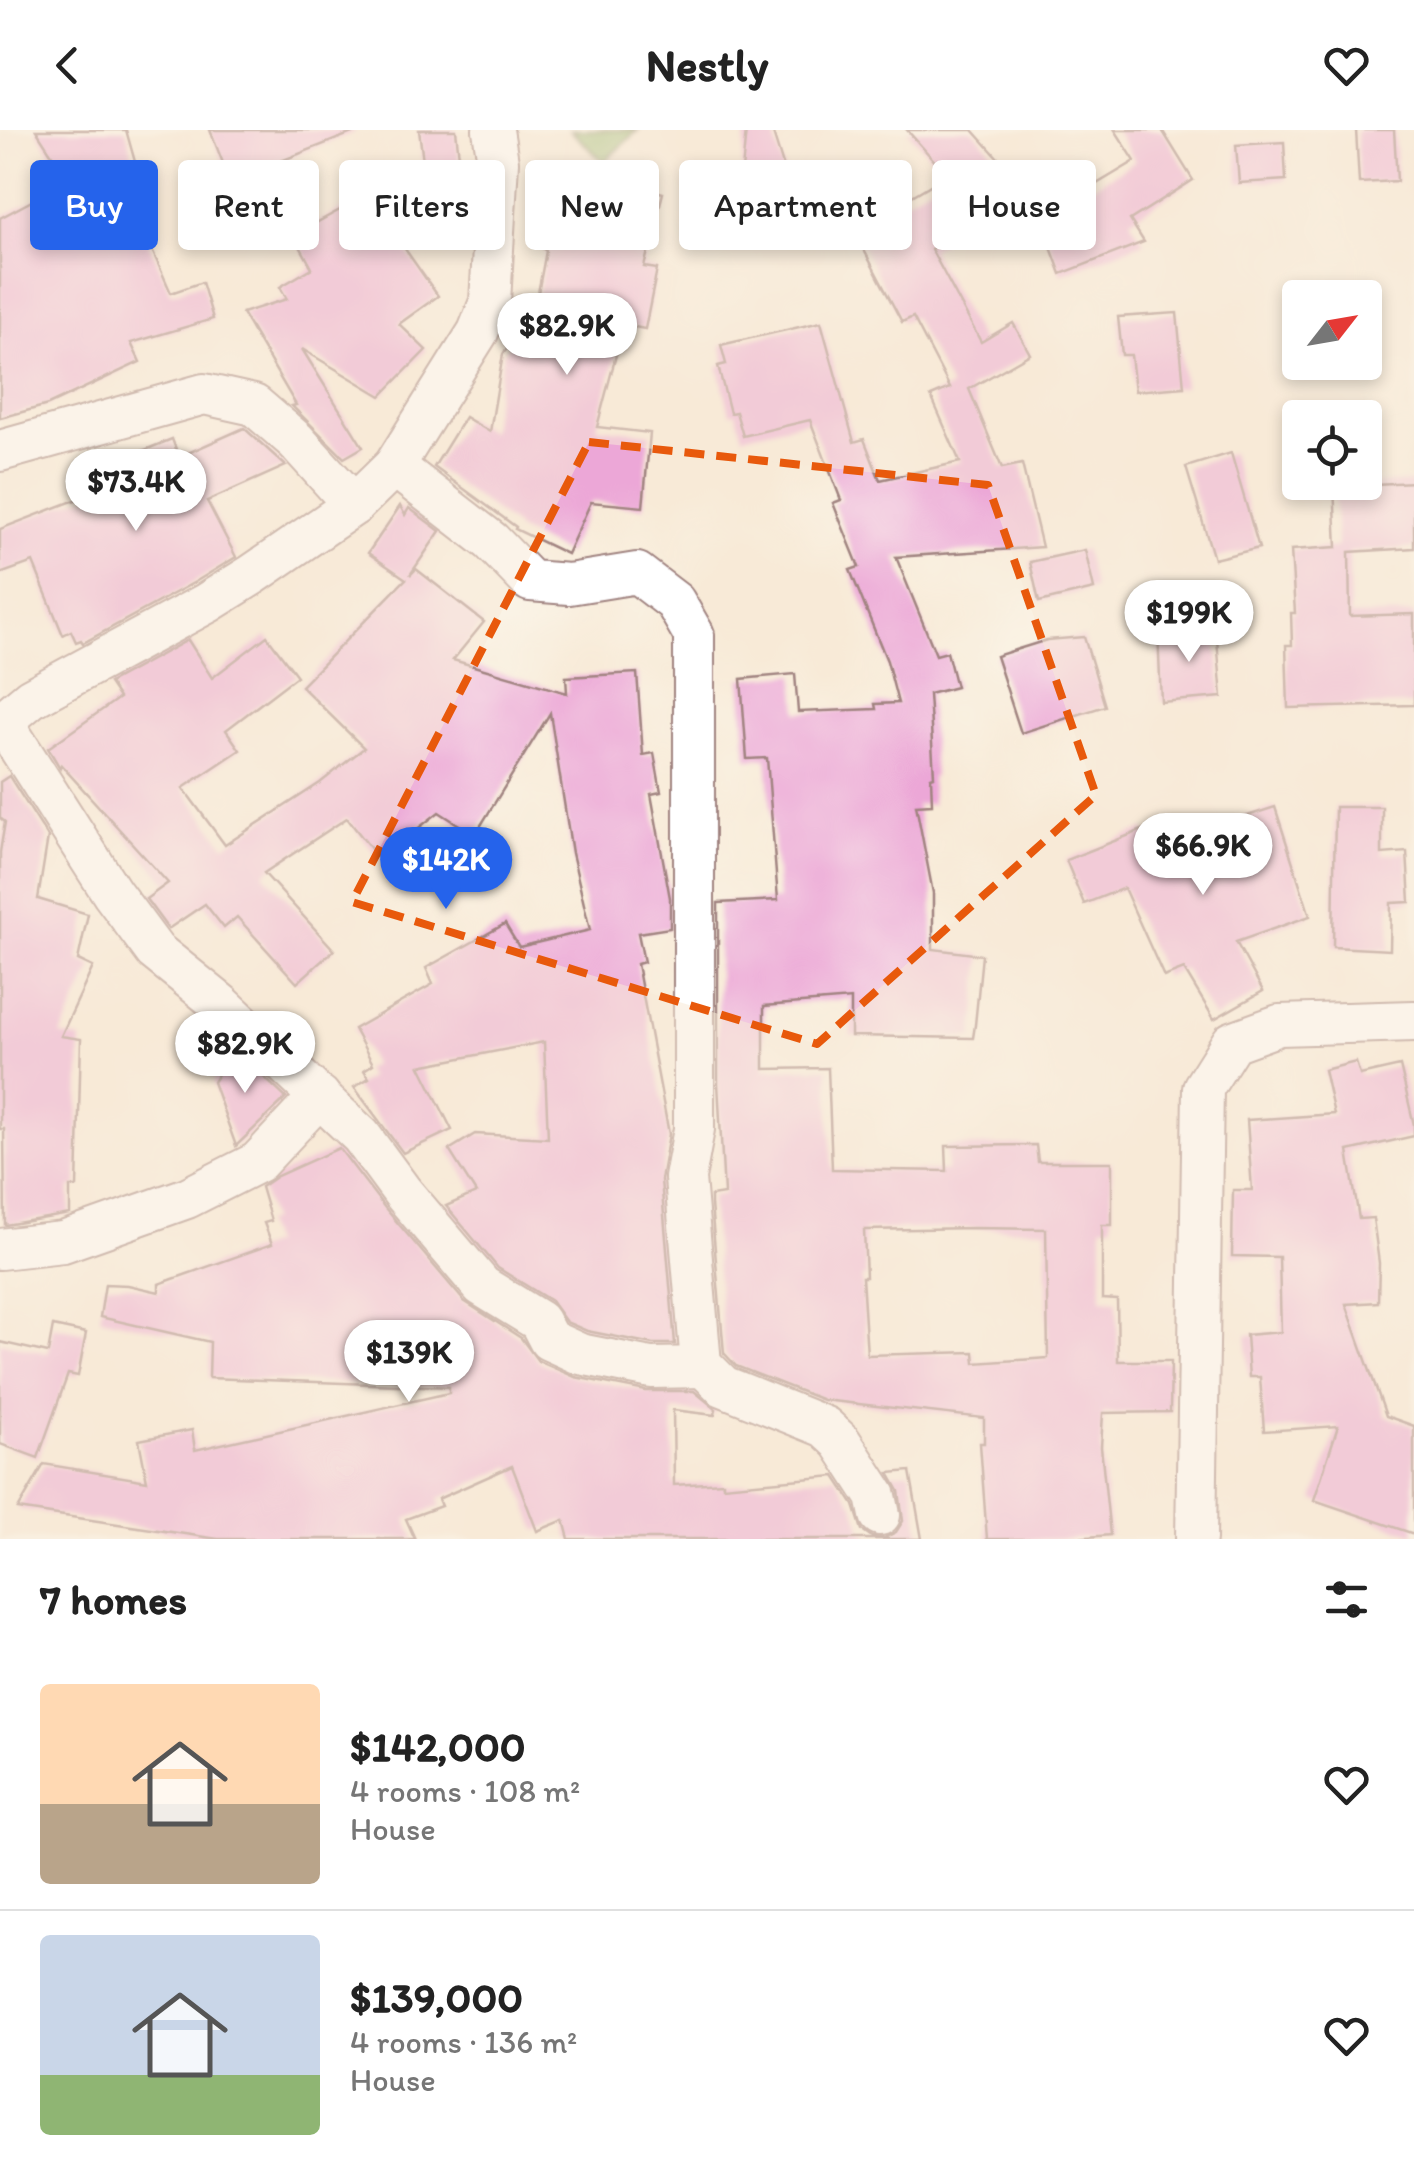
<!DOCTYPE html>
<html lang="en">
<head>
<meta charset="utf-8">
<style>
  body { margin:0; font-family:Itim,sans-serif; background:#f6f6f6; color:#222; height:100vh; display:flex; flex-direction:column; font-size:38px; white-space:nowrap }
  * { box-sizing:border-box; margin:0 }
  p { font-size:32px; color:#767676 }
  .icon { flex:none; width:55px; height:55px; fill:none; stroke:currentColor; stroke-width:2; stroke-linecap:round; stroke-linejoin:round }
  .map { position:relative; height:1409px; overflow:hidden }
  .drawer { display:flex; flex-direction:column; background:#fff; flex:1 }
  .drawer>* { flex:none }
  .hud { position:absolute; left:30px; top:30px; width:1355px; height:90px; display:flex; gap:20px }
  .needle { width:65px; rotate:59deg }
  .buttons { position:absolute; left:1282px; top:150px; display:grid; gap:20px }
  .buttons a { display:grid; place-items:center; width:100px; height:100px; border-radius:10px; background:#fff; box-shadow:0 5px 15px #0003; font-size:50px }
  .price { position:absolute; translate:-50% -85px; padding:0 22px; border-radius:35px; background:#fff; color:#222; font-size:32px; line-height:65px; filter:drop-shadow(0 2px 5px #0008) }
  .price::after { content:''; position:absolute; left:50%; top:60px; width:30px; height:22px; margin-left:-15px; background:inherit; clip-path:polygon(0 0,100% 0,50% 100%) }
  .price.selected { background:#2563eb; color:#fff }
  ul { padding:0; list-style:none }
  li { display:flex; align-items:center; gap:30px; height:250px; padding:0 40px }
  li+li { border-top:2px solid #e0e0e0 }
  li span { display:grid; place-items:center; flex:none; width:280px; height:200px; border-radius:10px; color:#555 }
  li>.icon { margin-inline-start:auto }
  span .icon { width:120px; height:120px; fill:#fffc; stroke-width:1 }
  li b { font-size:42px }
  h2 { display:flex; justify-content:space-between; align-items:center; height:120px; padding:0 40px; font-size:42px }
  .tag { padding:0 35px; border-radius:10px; background:#fff; box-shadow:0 5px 15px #0003; font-size:35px; line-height:90px }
  .tag.selected { background:#2563eb; color:#fff }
  header { display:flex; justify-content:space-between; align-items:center; height:130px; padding:0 40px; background:#fff; font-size:45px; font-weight:700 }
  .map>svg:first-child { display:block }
</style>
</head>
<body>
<header><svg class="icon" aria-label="back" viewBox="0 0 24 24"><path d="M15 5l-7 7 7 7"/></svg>Nestly<svg class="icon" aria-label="heart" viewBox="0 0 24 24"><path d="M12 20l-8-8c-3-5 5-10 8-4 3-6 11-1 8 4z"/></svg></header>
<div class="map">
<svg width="1414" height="1409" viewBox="0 0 1414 1409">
  <rect width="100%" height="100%" fill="#fbf7ec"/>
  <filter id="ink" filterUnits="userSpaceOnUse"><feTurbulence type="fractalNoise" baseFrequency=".01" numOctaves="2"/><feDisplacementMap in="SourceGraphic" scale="20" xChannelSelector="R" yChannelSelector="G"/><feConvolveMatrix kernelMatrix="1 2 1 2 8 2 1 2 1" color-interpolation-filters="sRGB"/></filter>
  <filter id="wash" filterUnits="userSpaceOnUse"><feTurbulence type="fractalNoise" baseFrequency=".0048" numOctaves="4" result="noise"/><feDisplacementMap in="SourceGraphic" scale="40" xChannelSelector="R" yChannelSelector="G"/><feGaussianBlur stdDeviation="2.25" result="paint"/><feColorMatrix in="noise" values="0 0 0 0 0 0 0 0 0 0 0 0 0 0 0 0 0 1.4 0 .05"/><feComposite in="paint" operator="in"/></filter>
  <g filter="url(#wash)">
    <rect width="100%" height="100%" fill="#f8ead7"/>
    <polygon fill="#93b76c" stroke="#6e6b4c" stroke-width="2.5" points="570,0 638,0 604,32"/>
    <g id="blocks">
      <g fill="#eca7d7" fill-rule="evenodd">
        <polygon points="36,0 126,0 146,71 132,75 171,163 202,152 213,189 131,213 140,232 48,275 0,288 0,88 69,51"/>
        <polygon points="210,0 355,0 355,2 230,51"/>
        <polygon points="419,0 456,0 464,73 429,78"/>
        <polygon points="746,0 772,0 799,86 738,81"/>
        <path d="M 907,0 L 973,0 L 1007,38 L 1014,34 L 1039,76 L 994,102 L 984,86 L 931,119 L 981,212 L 1013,193 L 1030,224 L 969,259 L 1002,338 L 1022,334 L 1042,417 L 896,427 L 936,525 L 947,522 L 956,557 L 929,564 L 934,646 L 931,647 L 932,674 L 916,675 L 933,763 L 933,819 L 982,825 L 975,895 L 973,908 L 851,906 L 851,869 L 764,876 L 764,939 L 828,938 L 832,1039 L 947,1041 L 946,1016 L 1036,1015 L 1038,1032 L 1112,1032 L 1112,1095 L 1102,1095 L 1102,1169 L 1117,1170 L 1118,1231 L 1171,1231 L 1170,1282 L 1103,1283 L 1101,1317 L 1110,1405 L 1063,1409 L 987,1409 L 980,1313 L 984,1313 L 984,1288 L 823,1270 L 736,1236 L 724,1223 L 711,1074 L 711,1066 L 724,1064 L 718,953 L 718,773 L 778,770 L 767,628 L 747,629 L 741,549 L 795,544 L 798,582 L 876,579 L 875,574 L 898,573 L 887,531 L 850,440 L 859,437 L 833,373 L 841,370 L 810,290 L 743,306 L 736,282 L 730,283 L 718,236 L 726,234 L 721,215 L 821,192 L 854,312 L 864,309 L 880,350 L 960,332 L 931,266 L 950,258 L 913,187 L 902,192 L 854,101 L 947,45 ZM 974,1098 L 1046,1099 L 1048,1228 L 975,1233 L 974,1222 L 867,1225 L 862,1147 L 866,1147 L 864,1100 Z"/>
        <polygon points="1115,0 1162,0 1193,50 1130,90 1144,112 1061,144 1040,88 1135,31"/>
        <polygon points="1356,0 1394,0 1397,51 1359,53"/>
        <polygon points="1284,12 1286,50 1239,53 1236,15"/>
        <polygon points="625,53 663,63 644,137 657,139 645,199 624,195 597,297 650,303 643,377 591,372 567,424 515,399 516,397 434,337 465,287 490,302 503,224 514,208 529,210 546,121 542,118 550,65 620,76"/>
        <polygon points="413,69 431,107 405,119 438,166 399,194 426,220 381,266 302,219 363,317 344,328 292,276 296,275 242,183 287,169 280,157 312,138 294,105 351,74 361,94"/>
        <polygon points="1177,183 1184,257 1135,261 1131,225 1122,225 1118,187"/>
        <polygon points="244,298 286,336 207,371 236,427 195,452 83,513 81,510 76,512 71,501 63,505 33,432 0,444 0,399 138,346 130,326 172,309 179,327"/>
        <polygon points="1231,323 1259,418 1214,429 1186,337"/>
        <polygon points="1414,352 1414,418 1349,422 1350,486 1414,484 1414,575 1288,578 1286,515 1292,515 1291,483 1295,483 1291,420 1337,417 1334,356"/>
        <polygon points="400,376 405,385 409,378 440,401 410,445 416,439 484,492 453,530 567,563 566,547 637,543 643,625 654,623 661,662 651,664 670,768 670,798 638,803 644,832 637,834 669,1004 661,1050 675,1214 653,1214 587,1201 566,1192 551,1171 498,1138 446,1076 476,1063 449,1020 475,1004 548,1008 544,912 420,936 452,1000 403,1023 354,957 369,948 364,940 373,934 354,899 433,854 426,838 505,794 519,817 590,800 572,723 550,583 475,705 439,682 379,729 347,688 264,743 334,820 297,853 237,787 224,798 205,774 168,799 146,769 168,753 61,635 60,638 48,618 119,568 109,553 188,510 212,548 267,506 297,546 226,600 240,620 183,658 225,715 320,653 364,618 301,556 406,449 368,423"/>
        <polygon points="1085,420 1094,459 1039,472 1030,432"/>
        <polygon points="1216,498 1222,567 1161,572 1158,502"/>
        <polygon points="1084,507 1105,576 1021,603 996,526 1047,510"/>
        <polygon points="9,646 48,707 38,769 88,784 78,830 93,837 61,906 81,909 77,1057 70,1057 70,1084 5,1095 4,999 0,999 0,722 5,692 0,688 0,652"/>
        <polygon points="1275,677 1310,786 1236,812 1263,861 1214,889 1184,839 1164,847 1124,758 1084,774 1066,730 1145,699 1155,730 1161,729 1160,714"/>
        <polygon points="1335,677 1382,677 1382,724 1407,722 1410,772 1391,773 1390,820 1333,817"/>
        <polygon points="234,919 286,968 236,1016 213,952"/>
        <polygon points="1356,932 1360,945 1400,936 1414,995 1414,1006 1348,1021 1359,1089 1373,1088 1379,1133 1378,1172 1346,1174 1386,1286 1414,1296 1414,1404 1314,1370 1338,1296 1264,1301 1260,1247 1249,1247 1246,1205 1281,1202 1279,1127 1232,1126 1233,1060 1252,1060 1247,990 1334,984 1324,940"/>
        <polygon points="339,1018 385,1078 464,1171 521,1208 538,1231 575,1247 646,1261 694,1261 716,1279 715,1285 673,1280 674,1355 723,1352 723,1356 835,1346 854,1375 862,1400 872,1407 884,1408 896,1402 903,1391 899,1361 889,1343 910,1341 922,1409 569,1409 564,1390 537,1401 512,1336 438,1369 441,1376 406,1389 415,1409 218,1409 18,1379 44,1334 147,1351 139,1310 192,1300 195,1320 449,1263 449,1257 209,1248 210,1212 100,1187 105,1154 128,1155 159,1162 159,1154 272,1114 264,1093 271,1091 261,1057 277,1046"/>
        <polygon points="53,1196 86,1203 78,1246 68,1244 38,1328 0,1314 0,1212 48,1223"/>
      </g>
    </g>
  </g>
  <g filter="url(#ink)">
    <use href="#blocks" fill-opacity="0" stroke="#a18481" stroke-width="2.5"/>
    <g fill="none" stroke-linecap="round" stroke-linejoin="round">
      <g stroke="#a18481" stroke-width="44">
        <g id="minor">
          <polyline points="0,321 204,264 254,275 296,311 354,375"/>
          <polyline points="394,336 491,411 530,451 569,454 637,443 675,472 694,505 694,999 685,1048 701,1234 723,1256 825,1297 841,1312 876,1366 880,1385"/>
          <polyline points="2,591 112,763 155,821 222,875 361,1006 403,1063 482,1156 539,1191 549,1210 580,1224 651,1238 704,1237"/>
          <polyline points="0,594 31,568 207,473 252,445 354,375 394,336 478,202 490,172 498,32 493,0"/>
          <polyline points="0,1119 63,1112 187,1068 258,1032 320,966"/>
          <polyline points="1196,1409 1203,958 1232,912 1279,895 1414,891"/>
        </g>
      </g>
      <use href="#minor" stroke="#fff" stroke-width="40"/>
    </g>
  </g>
  <path d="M0 0H1414V1409H0ZM 589,312 L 988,355 L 1096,665 L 817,914 L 352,772 Z" fill="#f8ead7" fill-opacity=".55" fill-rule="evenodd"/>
  <path fill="none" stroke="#e8590c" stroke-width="8" stroke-dasharray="20 12" stroke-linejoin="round" d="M 589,312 L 988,355 L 1096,665 L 817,914 L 352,772 Z"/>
</svg>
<div class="buttons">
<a><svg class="needle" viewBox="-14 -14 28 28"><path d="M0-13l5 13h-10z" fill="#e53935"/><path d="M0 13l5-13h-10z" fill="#767676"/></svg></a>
<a><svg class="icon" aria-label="locate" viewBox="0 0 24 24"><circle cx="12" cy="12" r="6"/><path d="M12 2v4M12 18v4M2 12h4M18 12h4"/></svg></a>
</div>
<b class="price" style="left:567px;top:248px">$82.9K</b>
<b class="price" style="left:136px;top:404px">$73.4K</b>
<b class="price" style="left:1189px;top:535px">$199K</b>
<b class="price" style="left:1203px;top:768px">$66.9K</b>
<b class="price selected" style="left:446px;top:782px">$142K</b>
<b class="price" style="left:245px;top:966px">$82.9K</b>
<b class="price" style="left:409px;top:1275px">$139K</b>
<div class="hud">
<a class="tag selected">Buy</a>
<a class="tag">Rent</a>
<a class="tag">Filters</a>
<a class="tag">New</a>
<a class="tag">Apartment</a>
<a class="tag">House</a>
</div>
</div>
<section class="drawer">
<h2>7 homes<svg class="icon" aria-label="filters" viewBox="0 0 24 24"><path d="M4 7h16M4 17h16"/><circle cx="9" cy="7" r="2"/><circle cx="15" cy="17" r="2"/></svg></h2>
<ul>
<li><span style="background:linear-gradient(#ffd9b3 60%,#b9a48a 0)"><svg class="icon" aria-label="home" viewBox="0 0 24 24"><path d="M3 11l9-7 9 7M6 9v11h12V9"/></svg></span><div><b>$142,000</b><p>4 rooms · 108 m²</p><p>House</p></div><svg class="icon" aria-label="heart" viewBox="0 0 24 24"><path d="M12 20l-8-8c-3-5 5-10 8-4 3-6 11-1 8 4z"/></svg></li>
<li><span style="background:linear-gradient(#c9d6e8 70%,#8fb573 0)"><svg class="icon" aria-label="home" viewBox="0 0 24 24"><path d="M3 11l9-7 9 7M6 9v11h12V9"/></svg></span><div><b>$139,000</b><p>4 rooms · 136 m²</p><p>House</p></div><svg class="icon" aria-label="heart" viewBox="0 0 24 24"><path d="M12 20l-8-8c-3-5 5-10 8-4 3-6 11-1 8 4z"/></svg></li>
</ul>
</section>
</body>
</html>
